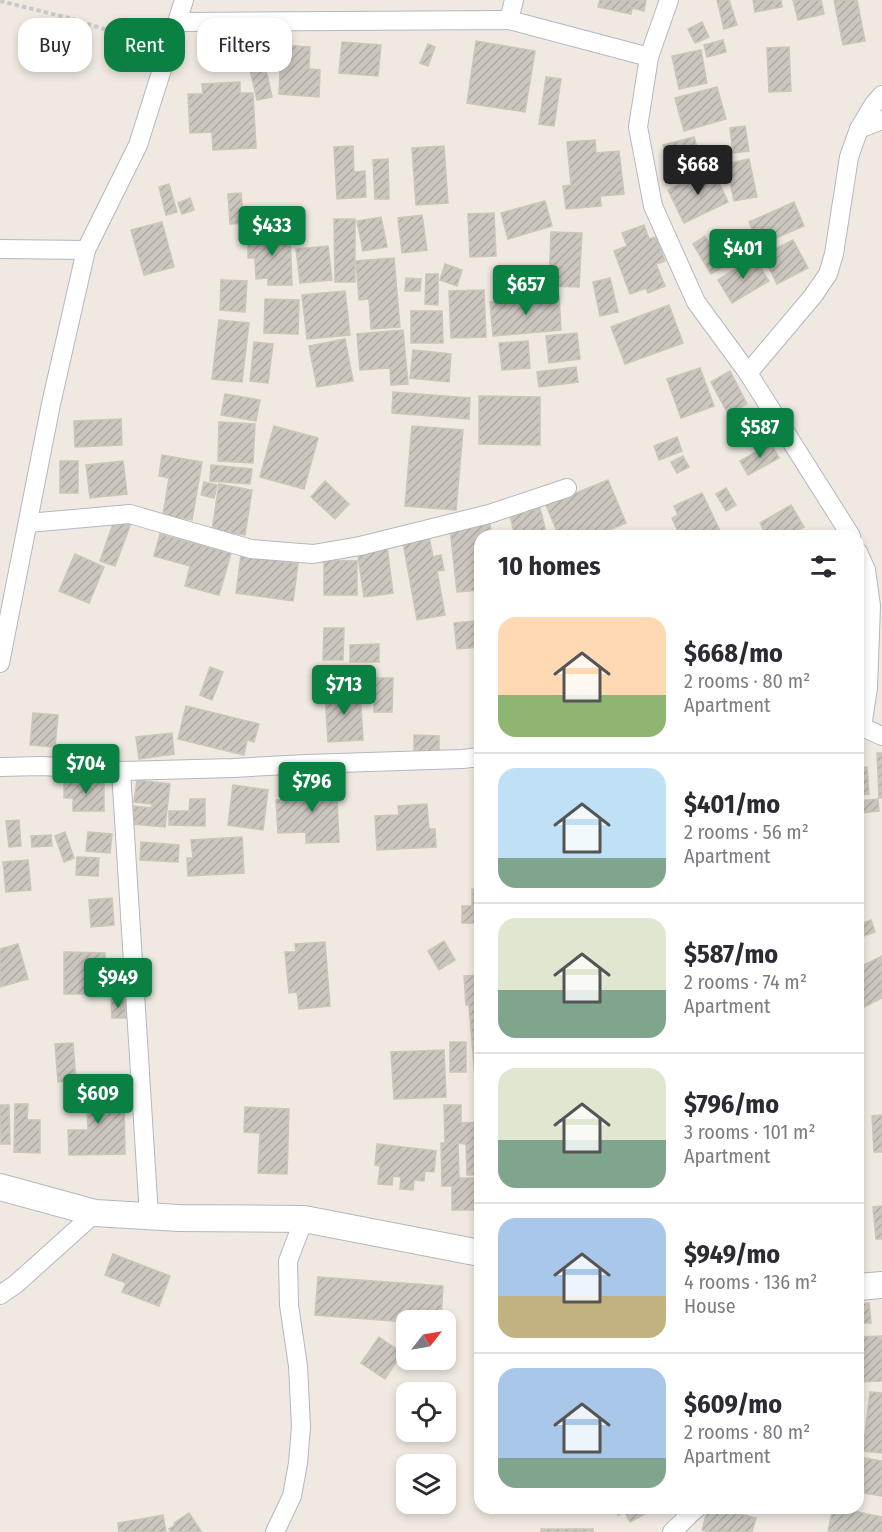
<!DOCTYPE html>
<html lang="en">
<head>
<meta charset="utf-8">
<style>
  body { margin:0; font-family:"Fira Sans Condensed",sans-serif; background:#f7f7f7; color:#2b2b33; height:100vh; display:flex; flex-direction:column; font-size:22px; white-space:nowrap }
  * { box-sizing:border-box; margin:0 }
  p { font-size:20px; color:#7c7c81 }
  .icon { flex:none; width:33px; height:33px; fill:none; stroke:currentColor; stroke-width:2; stroke-linecap:round; stroke-linejoin:round }
  .map { position:relative; flex:1; overflow:hidden }
  .details { position:absolute; left:474px; top:530px; width:390px; height:984px; display:flex; flex-direction:column; background:#fff; border-radius:18px; box-shadow:0 3px 9px #0003 }
  .details>* { flex:none }
  .banner { position:absolute; left:18px; top:18px; width:366px; height:54px; display:flex; gap:12px }
  .needle { width:39px; rotate:59deg }
  .fabs { position:absolute; left:396px; top:1310px; display:grid; gap:12px }
  .fabs a { display:grid; place-items:center; width:60px; height:60px; border-radius:12px; background:#fff; box-shadow:0 3px 9px #0003; font-size:30px }
  .price { position:absolute; translate:-50% -51px; padding:0 14px; border-radius:6px; background:#0b8043; color:#fff; font-size:20px; line-height:39px; filter:drop-shadow(0 2px 3px #0008) }
  .price::after { content:''; position:absolute; left:50%; top:36px; width:18px; height:14px; margin-left:-9px; background:inherit; clip-path:polygon(0 0,100% 0,50% 100%) }
  .price.active { background:#222; color:#fff }
  ul { padding:0; list-style:none }
  li { display:flex; align-items:center; gap:18px; height:150px; padding:0 24px }
  li+li { border-top:2px solid #e1e1e2 }
  li span { display:grid; place-items:center; flex:none; width:168px; height:120px; border-radius:18px; color:#555 }
  li>.icon { margin-inline-start:auto }
  span .icon { width:72px; height:72px; fill:#fffc; stroke-width:1 }
  li b { font-size:26px }
  h2 { display:flex; justify-content:space-between; align-items:center; height:72px; padding:0 24px; font-size:26px }
  .chip { padding:0 21px; border-radius:18px; background:#fff; box-shadow:0 3px 9px #0003; font-size:21px; line-height:54px }
  .chip.active { background:#0b8043; color:#fff }
  .map>svg:first-child { display:block }
</style>
</head>
<body>
<div class="map">
<svg width="882" height="1532" viewBox="0 0 882 1532">
  <defs>
    <pattern id="building-hatch" width="6" height="6" patternUnits="userSpaceOnUse" patternTransform="scale(1.5)"><rect width="6" height="6" fill="#cbc7bf"/><path d="M-1 1l2-2M0 6l6-6M5 7l2-2" fill="none" stroke="#afaba4"/></pattern>
  </defs>
  <rect width="100%" height="100%" fill="#efe9e1"/>
  <g fill="url(#building-hatch)" stroke="#cbc5ba" stroke-width="1.5">
    <polygon points="600,0 646,0 644,11 632,8 631,14 598,7"/>
    <polygon points="717,0 729,0 737,25 724,29"/>
    <polygon points="753,0 781,0 782,7 755,12"/>
    <polygon points="793,0 821,0 824,14 798,20"/>
    <polygon points="834,0 857,0 865,41 843,45"/>
    <polygon points="702,22 709,37 695,43 688,29"/>
    <polygon points="258,33 272,97 257,100 248,61 236,64 230,38"/>
    <polygon points="723,40 726,52 707,57 704,45"/>
    <polygon points="476,41 535,51 525,112 467,103"/>
    <polygon points="342,42 381,45 378,76 339,73"/>
    <polygon points="428,44 435,47 428,66 420,63"/>
    <polygon points="281,45 310,47 309,69 320,70 319,97 279,94"/>
    <polygon points="789,47 791,91 769,92 767,48"/>
    <polygon points="701,50 707,83 679,89 672,56"/>
    <polygon points="546,77 561,79 554,126 539,124"/>
    <polygon points="240,82 240,93 253,93 256,148 213,150 212,132 190,133 188,94 203,94 202,84"/>
    <polygon points="717,87 726,119 684,131 675,98"/>
    <polygon points="745,126 749,151 733,153 730,128"/>
    <polygon points="694,137 703,168 671,176 663,145"/>
    <polygon points="595,140 596,153 619,151 624,194 600,196 601,206 566,209 563,186 571,185 567,142"/>
    <polygon points="353,146 354,172 365,171 366,197 337,199 334,147"/>
    <polygon points="444,146 448,203 416,205 412,148"/>
    <polygon points="388,159 389,199 375,199 373,160"/>
    <polygon points="749,159 757,197 734,201 726,164"/>
    <polygon points="712,168 728,202 684,223 668,190"/>
    <polygon points="169,184 177,212 166,215 159,187"/>
    <polygon points="241,193 244,223 230,224 228,194"/>
    <polygon points="190,198 194,210 182,214 178,203"/>
    <polygon points="545,201 552,226 508,239 501,213"/>
    <polygon points="794,202 804,226 759,245 749,222"/>
    <polygon points="494,213 496,256 470,257 468,214"/>
    <polygon points="422,215 427,250 402,253 398,218"/>
    <polygon points="381,217 387,247 363,251 357,221"/>
    <polygon points="334,219 355,219 355,282 335,282"/>
    <polygon points="162,222 174,267 144,275 131,230"/>
    <polygon points="644,225 649,239 656,237 665,261 656,264 665,286 648,293 646,288 630,294 614,251 627,246 622,233"/>
    <polygon points="551,232 582,233 579,287 549,286"/>
    <polygon points="290,233 292,285 268,285 268,278 256,279 255,258 248,258 248,234"/>
    <polygon points="705,236 709,243 714,240 726,259 732,255 735,259 711,274 693,244"/>
    <polygon points="793,240 808,268 777,284 763,255"/>
    <polygon points="328,246 332,280 300,283 296,249"/>
    <polygon points="754,257 769,281 732,303 718,280"/>
    <polygon points="394,258 400,327 371,329 369,299 359,300 356,261"/>
    <polygon points="445,264 462,270 457,286 440,280"/>
    <polygon points="426,274 438,274 438,305 425,304"/>
    <polygon points="406,278 421,279 420,291 405,291"/>
    <polygon points="610,278 618,312 600,316 593,282"/>
    <polygon points="221,280 247,281 245,312 220,310"/>
    <polygon points="484,290 486,337 451,338 449,291"/>
    <polygon points="345,291 350,335 307,339 302,295"/>
    <polygon points="559,296 561,330 493,336 490,302"/>
    <polygon points="265,299 299,300 298,334 264,333"/>
    <polygon points="669,305 683,343 625,364 611,327"/>
    <polygon points="411,311 442,311 443,343 411,343"/>
    <polygon points="219,320 249,323 242,382 212,379"/>
    <polygon points="403,330 408,384 391,385 390,368 360,370 357,334"/>
    <polygon points="577,333 580,359 549,363 546,336"/>
    <polygon points="345,339 353,381 317,387 309,346"/>
    <polygon points="528,341 530,368 502,370 499,343"/>
    <polygon points="254,342 273,344 268,383 250,381"/>
    <polygon points="413,350 451,354 449,382 410,378"/>
    <polygon points="576,367 578,382 539,387 537,372"/>
    <polygon points="700,368 714,406 681,418 667,379"/>
    <polygon points="730,371 747,404 728,414 711,382"/>
    <polygon points="393,392 470,398 469,419 392,413"/>
    <polygon points="225,394 260,400 256,421 221,415"/>
    <polygon points="479,396 540,397 540,445 479,444"/>
    <polygon points="121,419 122,445 75,447 74,421"/>
    <polygon points="219,422 255,424 253,463 218,461"/>
    <polygon points="274,426 318,438 304,489 260,477"/>
    <polygon points="412,426 463,430 456,510 405,506"/>
    <polygon points="677,437 682,451 659,460 654,446"/>
    <polygon points="771,443 779,458 748,475 740,461"/>
    <polygon points="162,455 202,462 192,520 163,515 169,478 159,476"/>
    <polygon points="683,456 689,467 677,473 671,462"/>
    <rect x="60" y="461" width="18" height="32"/>
    <polygon points="123,461 127,494 90,498 86,465"/>
    <polygon points="211,465 252,469 250,484 210,481"/>
    <polygon points="608,480 626,523 595,536 559,536 546,505"/>
    <polygon points="325,481 349,504 335,519 311,497"/>
    <polygon points="204,482 217,485 214,498 201,495"/>
    <polygon points="219,484 252,490 245,535 212,530"/>
    <polygon points="726,488 736,505 726,511 716,494"/>
    <polygon points="702,493 722,535 680,536 672,518 678,515 674,506"/>
    <polygon points="791,505 804,527 789,536 767,536 760,523"/>
    <polygon points="540,508 547,536 515,536 510,516"/>
    <polygon points="115,518 131,523 115,566 100,561"/>
    <polygon points="490,524 491,536 480,536 480,590 457,592 450,529"/>
    <polygon points="428,532 433,557 441,555 444,570 437,571 445,615 417,620 402,537"/>
    <polygon points="160,534 231,553 219,595 185,586 190,566 154,556"/>
    <polygon points="387,546 393,593 364,597 357,550"/>
    <polygon points="75,554 104,567 89,603 59,591"/>
    <polygon points="241,555 298,564 293,601 236,593"/>
    <polygon points="324,560 357,561 357,595 324,595"/>
    <polygon points="476,621 479,647 457,649 454,623"/>
    <polygon points="324,628 344,628 343,660 323,660"/>
    <polygon points="379,644 379,662 350,662 350,645"/>
    <polygon points="210,667 223,672 212,700 200,695"/>
    <polygon points="374,678 393,678 392,712 374,712"/>
    <polygon points="360,691 363,740 328,742 325,693"/>
    <polygon points="186,706 259,724 254,742 247,740 244,755 178,739"/>
    <polygon points="33,713 58,715 55,747 30,745"/>
    <polygon points="172,733 174,754 139,759 136,737"/>
    <polygon points="414,735 439,736 439,755 414,754"/>
    <polygon points="877,753 882,753 882,798 879,798"/>
    <polygon points="867,767 869,794 858,795 858,768"/>
    <polygon points="137,780 170,784 165,827 132,824 134,806 152,808 152,804 134,802"/>
    <polygon points="336,780 339,842 306,843 306,832 278,833 276,800 302,799 301,781"/>
    <polygon points="64,781 104,781 104,811 73,811 73,798 64,798"/>
    <polygon points="233,785 268,790 263,830 228,825"/>
    <polygon points="190,799 205,799 205,826 169,825 169,811 189,811"/>
    <polygon points="878,799 879,811 860,813 859,801"/>
    <polygon points="427,804 429,829 435,829 436,847 377,850 375,816 399,815 398,806"/>
    <polygon points="19,820 21,846 9,847 6,821"/>
    <polygon points="65,832 74,858 64,862 55,836"/>
    <polygon points="88,832 112,834 110,853 86,851"/>
    <polygon points="51,835 52,846 32,847 31,836"/>
    <polygon points="242,837 244,873 188,876 187,858 193,858 191,840"/>
    <polygon points="141,842 179,845 178,862 140,860"/>
    <polygon points="77,857 99,858 98,876 76,875"/>
    <polygon points="28,860 31,890 6,892 3,862"/>
    <polygon points="472,889 480,889 480,923 462,923 462,906 472,906"/>
    <polygon points="112,898 114,925 91,927 89,900"/>
    <polygon points="871,920 875,932 858,938 858,925"/>
    <polygon points="444,941 455,960 439,970 428,951"/>
    <polygon points="325,942 330,1006 299,1009 297,992 289,993 285,952 296,952 295,944"/>
    <polygon points="18,944 28,979 0,987 0,949"/>
    <polygon points="64,952 105,953 105,985 99,984 99,994 64,994"/>
    <polygon points="882,956 882,998 858,1010 858,968"/>
    <polygon points="480,975 480,1090 476,1090 469,1005 466,1005 464,976"/>
    <polygon points="111,1000 125,1000 126,1018 112,1018"/>
    <rect x="450" y="1042" width="16" height="30"/>
    <polygon points="73,1043 76,1081 58,1082 55,1044"/>
    <polygon points="444,1050 446,1097 394,1099 391,1052"/>
    <polygon points="124,1094 125,1154 69,1155 68,1130 88,1130 87,1109 64,1110 64,1095"/>
    <polygon points="15,1104 28,1104 27,1120 40,1120 40,1153 14,1152"/>
    <polygon points="0,1105 9,1105 10,1144 1,1144"/>
    <polygon points="444,1105 461,1105 461,1123 480,1122 480,1175 467,1175 466,1144 458,1143 459,1178 480,1178 480,1210 452,1210 452,1186 442,1186 441,1143 445,1143"/>
    <polygon points="245,1107 289,1109 287,1174 258,1173 260,1133 244,1132"/>
    <polygon points="882,1115 882,1152 874,1152 872,1116"/>
    <polygon points="377,1144 436,1151 434,1172 425,1171 424,1181 414,1180 413,1190 400,1189 401,1177 393,1176 392,1185 378,1184 380,1166 375,1165"/>
    <polygon points="882,1206 882,1239 876,1239 873,1207"/>
    <polygon points="113,1254 170,1276 159,1306 122,1292 126,1283 105,1275"/>
    <polygon points="318,1277 443,1286 441,1320 406,1320 406,1322 315,1315"/>
    <polygon points="869,1303 871,1323 858,1323 858,1304"/>
    <polygon points="882,1336 882,1381 858,1382 858,1337"/>
    <polygon points="379,1337 402,1353 385,1379 361,1363"/>
    <polygon points="870,1392 882,1393 882,1453 863,1451"/>
    <polygon points="858,1457 882,1461 882,1496 858,1492"/>
    <polygon points="615,1508 642,1508 645,1514 630,1522 625,1512 618,1515"/>
    <polygon points="708,1508 713,1508 756,1518 752,1532 709,1532 702,1530"/>
    <polygon points="833,1508 839,1508 882,1517 882,1532 828,1531"/>
    <polygon points="189,1513 201,1531 171,1532 169,1529 175,1525 174,1523"/>
    <polygon points="163,1515 166,1532 119,1532 118,1523"/>
    <rect x="541" y="1529" width="52" height="3"/>
  </g>
  <g fill="none" stroke-linecap="round" stroke-linejoin="round">
    <g stroke="#b4b7c1" stroke-width="20">
      <g id="street">
        <polyline points="669,0 649,57 638,127 653,206 696,302 748,373 851,536"/>
        <polyline points="509,20 514,0"/>
        <polyline points="177,22 509,20 649,57"/>
        <polyline points="859,129 882,120"/>
        <polyline points="0,249 86,250"/>
        <polyline points="748,373 813,296 828,274 834,254 849,157 859,129 874,104 882,95"/>
        <polyline points="28,523 130,514 251,549 313,554 360,546 489,514 567,488"/>
        <polyline points="858,552 866,570 871,606 868,688 862,727"/>
        <polyline points="0,663 51,404 86,250 138,145 184,0"/>
        <polyline points="858,728 862,727 882,736"/>
        <polyline points="0,767 42,766 121,771 233,768 306,764 462,759 480,757"/>
        <polyline points="121,771 149,1216"/>
        <polyline points="0,1295 16,1284 95,1213"/>
        <polyline points="275,1532 292,1496 298,1463 301,1427 298,1366 289,1305 288,1261 304,1219"/>
        <path d="M 672,1532 C 681,1524 688,1515 697,1508"/>
      </g>
    </g>
    <g stroke="#b4b7c1" stroke-width="28">
      <g id="secondary">
        <polyline points="0,1187 95,1213 179,1218 304,1219 480,1253"/>
        <polyline points="858,1287 882,1285"/>
      </g>
    </g>
    <polyline stroke="#c9c9c9" stroke-width="4" stroke-dasharray="4.5 3" stroke-linecap="butt" points="0,1 73,19 107,30 154,27"/>
    <use href="#street" stroke="#fff" stroke-width="18"/>
    <use href="#secondary" stroke="#fff" stroke-width="26"/>
  </g>
</svg>
<div class="fabs">
<a><svg class="needle" viewBox="-14 -14 28 28"><path d="M0-13l5 13h-10z" fill="#e53935"/><path d="M0 13l5-13h-10z" fill="#7c7c81"/></svg></a>
<a><svg class="icon" aria-label="locate" viewBox="0 0 24 24"><circle cx="12" cy="12" r="6"/><path d="M12 2v4M12 18v4M2 12h4M18 12h4"/></svg></a>
<a><svg class="icon" aria-label="layers" viewBox="0 0 24 24"><path d="M12 4l9 5-9 5-9-5zM3 14l9 5 9-5"/></svg></a>
</div>
<b class="price active" style="left:698px;top:196px">$668</b>
<b class="price" style="left:272px;top:257px">$433</b>
<b class="price" style="left:743px;top:280px">$401</b>
<b class="price" style="left:526px;top:316px">$657</b>
<b class="price" style="left:760px;top:459px">$587</b>
<b class="price" style="left:344px;top:716px">$713</b>
<b class="price" style="left:86px;top:795px">$704</b>
<b class="price" style="left:312px;top:813px">$796</b>
<b class="price" style="left:118px;top:1009px">$949</b>
<b class="price" style="left:98px;top:1125px">$609</b>
<div class="banner">
<a class="chip">Buy</a>
<a class="chip active">Rent</a>
<a class="chip">Filters</a>
</div>
<section class="details">
<h2>10 homes<svg class="icon" aria-label="filters" viewBox="0 0 24 24"><path d="M4 7h16M4 17h16"/><circle cx="9" cy="7" r="2"/><circle cx="15" cy="17" r="2"/></svg></h2>
<ul>
<li><span style="background:linear-gradient(#ffd9b3 65%,#8fb573 0)"><svg class="icon" aria-label="home" viewBox="0 0 24 24"><path d="M3 11l9-7 9 7M6 9v11h12V9"/></svg></span><div><b>$668/mo</b><p>2 rooms · 80 m²</p><p>Apartment</p></div></li>
<li><span style="background:linear-gradient(#bfe0f5 75%,#7fa58c 0)"><svg class="icon" aria-label="home" viewBox="0 0 24 24"><path d="M3 11l9-7 9 7M6 9v11h12V9"/></svg></span><div><b>$401/mo</b><p>2 rooms · 56 m²</p><p>Apartment</p></div></li>
<li><span style="background:linear-gradient(#dfe7d0 60%,#7fa58c 0)"><svg class="icon" aria-label="home" viewBox="0 0 24 24"><path d="M3 11l9-7 9 7M6 9v11h12V9"/></svg></span><div><b>$587/mo</b><p>2 rooms · 74 m²</p><p>Apartment</p></div></li>
<li><span style="background:linear-gradient(#dfe7d0 60%,#7fa58c 0)"><svg class="icon" aria-label="home" viewBox="0 0 24 24"><path d="M3 11l9-7 9 7M6 9v11h12V9"/></svg></span><div><b>$796/mo</b><p>3 rooms · 101 m²</p><p>Apartment</p></div></li>
<li><span style="background:linear-gradient(#a9c7e8 65%,#c2b280 0)"><svg class="icon" aria-label="home" viewBox="0 0 24 24"><path d="M3 11l9-7 9 7M6 9v11h12V9"/></svg></span><div><b>$949/mo</b><p>4 rooms · 136 m²</p><p>House</p></div></li>
<li><span style="background:linear-gradient(#a9c7e8 75%,#7fa58c 0)"><svg class="icon" aria-label="home" viewBox="0 0 24 24"><path d="M3 11l9-7 9 7M6 9v11h12V9"/></svg></span><div><b>$609/mo</b><p>2 rooms · 80 m²</p><p>Apartment</p></div></li>
</ul>
</section>
</div>
</body>
</html>
